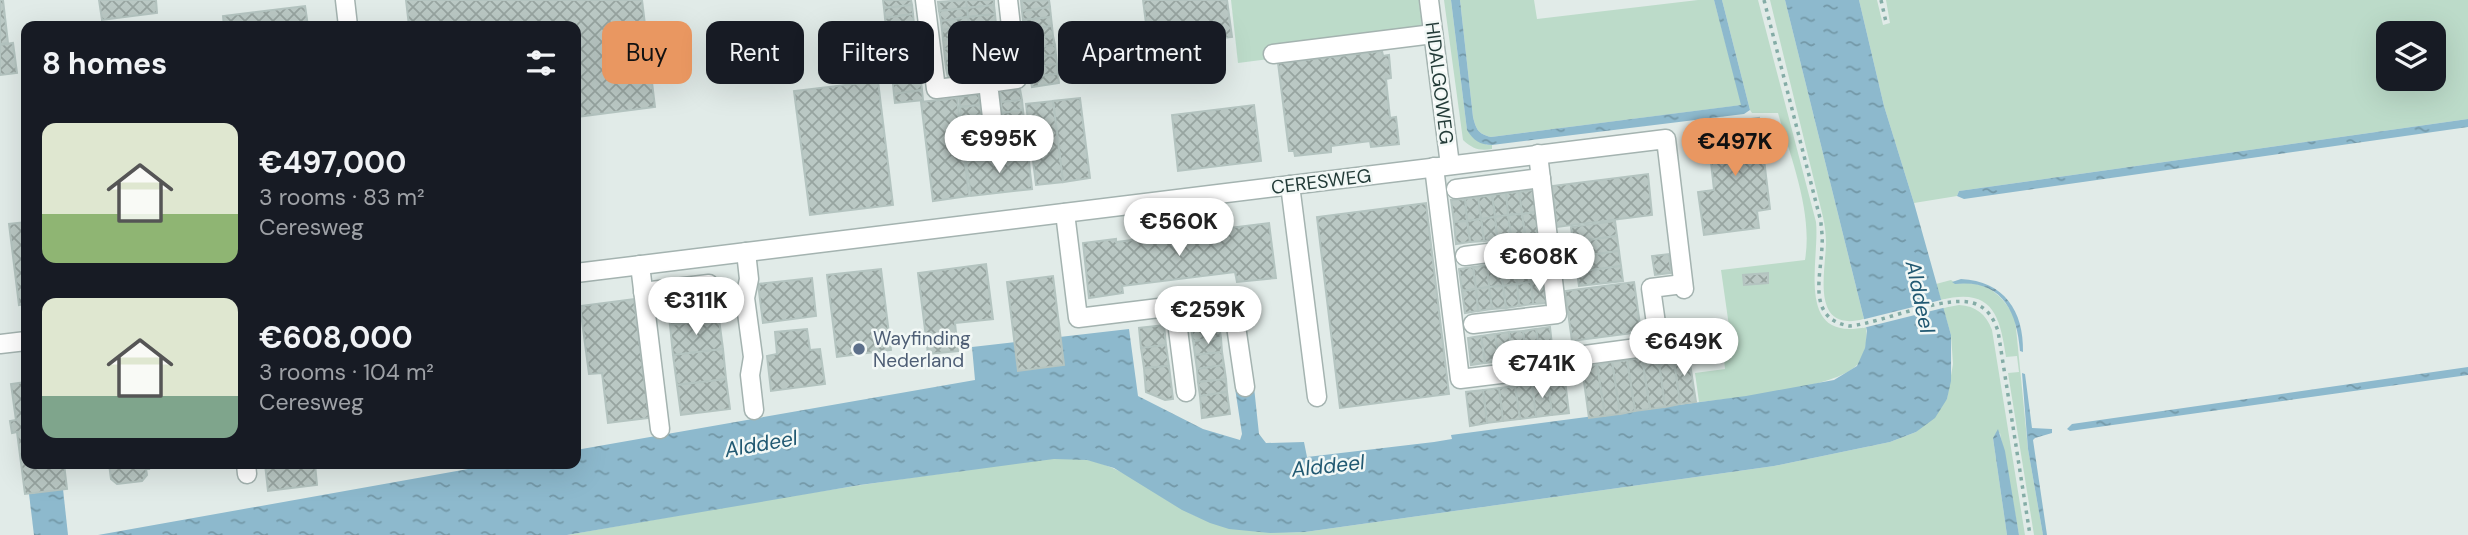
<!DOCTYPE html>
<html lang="en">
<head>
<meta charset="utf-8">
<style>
  body { margin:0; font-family:"DM Sans",sans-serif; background:#20242c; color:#f1f3f6; height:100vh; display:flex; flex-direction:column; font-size:26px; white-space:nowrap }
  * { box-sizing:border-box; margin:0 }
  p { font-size:23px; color:#9ea1a6 }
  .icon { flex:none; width:38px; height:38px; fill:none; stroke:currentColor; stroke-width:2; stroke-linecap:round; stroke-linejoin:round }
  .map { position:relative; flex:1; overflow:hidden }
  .panel { position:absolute; left:21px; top:21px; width:560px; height:448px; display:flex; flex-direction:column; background:#171b24; border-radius:14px; box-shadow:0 7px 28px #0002 }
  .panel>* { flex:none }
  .banner { position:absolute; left:602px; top:21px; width:665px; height:63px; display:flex; gap:14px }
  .buttons { position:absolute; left:2376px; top:21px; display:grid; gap:14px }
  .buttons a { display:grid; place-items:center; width:70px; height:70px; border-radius:14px; background:#171b24; box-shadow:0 7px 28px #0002; font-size:35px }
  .price { position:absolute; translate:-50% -60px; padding:0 16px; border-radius:24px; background:#fff; color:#222; font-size:23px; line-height:46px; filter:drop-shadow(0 2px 4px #0008) }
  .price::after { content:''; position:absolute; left:50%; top:42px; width:21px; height:16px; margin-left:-10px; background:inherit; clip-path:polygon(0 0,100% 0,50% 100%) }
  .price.selected { background:#e99761; color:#111 }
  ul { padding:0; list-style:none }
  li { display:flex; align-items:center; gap:21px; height:175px; padding:0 21px }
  li span { display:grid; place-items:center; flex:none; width:196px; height:140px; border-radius:14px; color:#555 }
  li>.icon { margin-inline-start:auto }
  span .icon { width:84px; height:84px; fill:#fffc; stroke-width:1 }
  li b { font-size:30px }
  h2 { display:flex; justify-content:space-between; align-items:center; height:84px; padding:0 21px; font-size:30px }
  .tag { padding:0 24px; border-radius:14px; background:#171b24; box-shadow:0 7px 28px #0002; font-size:24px; line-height:63px }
  .tag.selected { background:#e99761; color:#111 }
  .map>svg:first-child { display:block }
</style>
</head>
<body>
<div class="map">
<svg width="2468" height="535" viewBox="0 0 2468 535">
  <defs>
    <pattern id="water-ripples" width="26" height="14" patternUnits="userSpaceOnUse" patternTransform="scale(1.75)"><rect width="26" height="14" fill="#8db9cd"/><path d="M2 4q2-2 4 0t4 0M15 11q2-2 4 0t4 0" fill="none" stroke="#7398a7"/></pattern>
    <pattern id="building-cross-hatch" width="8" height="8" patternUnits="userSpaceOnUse" patternTransform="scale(1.75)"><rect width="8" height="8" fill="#bac8c4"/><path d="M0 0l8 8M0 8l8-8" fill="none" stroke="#97a4a0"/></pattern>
  </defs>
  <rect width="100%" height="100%" fill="#e1ebe8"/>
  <g fill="#bcdbc9" fill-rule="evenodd">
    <polygon points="1231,0 1419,0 1422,25 1422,27 1269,59 1238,63"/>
    <path d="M 1444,0 L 1451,0 L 1467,130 L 1487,145 L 1492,145 L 1492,149 C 1479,151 1473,149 1463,140 Z"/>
    <path d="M 1460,0 L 1534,0 L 1537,19 L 1698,0 L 1714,0 L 1742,105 L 1491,137 C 1478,134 1476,129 1473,117 Z"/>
    <path d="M 1722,0 L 1758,0 L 1816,222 C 1820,261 1794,343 1866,327 C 1868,339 1865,359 1855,367 C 1829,389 1735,398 1699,402 L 1695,373 L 1725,369 L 1723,349 L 1732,347 L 1721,270 L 1805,260 C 1813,212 1791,159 1778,113 L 1752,113 L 1750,110 Z"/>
    <path d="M 1770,0 L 1785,0 L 1864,319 C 1811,333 1825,275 1826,244 C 1826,235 1825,226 1823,217 Z"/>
    <path d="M 1859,0 L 1877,0 L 1883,25 L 1890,23 L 1886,0 L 2468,0 L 2468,119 L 1959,191 L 1957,196 L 1914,203 L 1884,106 ZM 2389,33 L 2434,33 L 2434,79 L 2389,79 Z"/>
    <path d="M 1951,280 C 1957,285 1959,283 1967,283 C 1990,283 2005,299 2015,318 L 2028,449 L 2043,535 L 2034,535 L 2008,373 L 2019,372 L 2017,356 L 2006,357 C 2000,315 1992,287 1941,300 L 1936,284 Z"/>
    <path d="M 1959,305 C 1976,306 1986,314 1992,330 L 2025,535 L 2019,535 L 2000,433 L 1993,438 L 2007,535 L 567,535 C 698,512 829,488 961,471 C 998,466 1053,453 1088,460 C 1123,467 1151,492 1182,509 C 1221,531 1261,533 1305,532 L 1774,466 L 1890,442 L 1916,432 L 1947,399 L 1953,364 L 1951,335 L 1943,308 Z"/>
  </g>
  <g fill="url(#water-ripples)">
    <path d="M 1451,0 L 1460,0 L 1473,117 C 1476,129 1478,134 1491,137 L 1741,105 L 1714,0 L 1722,0 L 1750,110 L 1744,114 L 1492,145 C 1480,145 1473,140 1467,130 Z"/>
    <polygon points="1785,0 1859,0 1884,106 1914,203 1951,335 1951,381 1947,399 1935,418 1916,432 1890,442 1774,466 1305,532 1270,533 1229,529 1210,523 1182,510 1114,468 1087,460 1054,459 860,485 567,535 98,535 496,464 576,464 576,450 975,380 972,347 1129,329 1138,396 1203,429 1240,440 1242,434 1235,388 1254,387 1259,434 1266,443 1304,442 1307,457 1434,442 1452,439 1451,435 1746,396 1834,380 1857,366 1865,348 1867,331"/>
    <polygon points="2468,119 2468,127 1964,199 1957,196 1959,191"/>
    <path d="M 1961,279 C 2004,281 2024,311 2023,352 L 2020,351 C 2017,310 2001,279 1955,284 L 1952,282 Z"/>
    <polygon points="2468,367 2468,375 2070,431 2067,429 2072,424"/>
    <polygon points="2022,373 2025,374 2032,428 2052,429 2052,433 2035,438 2033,440 2047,535 2043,535 2028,449"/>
    <polygon points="1998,429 2005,451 2019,535 2007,535 1993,438"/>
    <polygon points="63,489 68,535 34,535 29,494"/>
  </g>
  <polygon fill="#e1ebe8" points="1945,299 1947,307 1863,328 1861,320"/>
  <g fill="url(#building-cross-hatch)" stroke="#b4c4c0" stroke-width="2">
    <polygon points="0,0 3,0 8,43 0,44"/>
    <polygon points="99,0 156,0 157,13 102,20"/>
    <polygon points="406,0 642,0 655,107 576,117 576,26 409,26"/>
    <polygon points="883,0 911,0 912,5 884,8"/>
    <polygon points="966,0 994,0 994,5 967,8"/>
    <polygon points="966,0 967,8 939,11 938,2"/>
    <polygon points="1049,0 1050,7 1022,11 1021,1"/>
    <polygon points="1143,0 1227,0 1232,37 1149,47"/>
    <polygon points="912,5 913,14 885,18 884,8"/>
    <polygon points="994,5 995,14 968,17 967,8"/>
    <polygon points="305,6 308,26 224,26 223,16"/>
    <polygon points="1050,7 1051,17 1023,20 1022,11"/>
    <polygon points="967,8 968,17 941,21 939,11"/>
    <polygon points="913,14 914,24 886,27 885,18"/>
    <polygon points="995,14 996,24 969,27 968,17"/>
    <polygon points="968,17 969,27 942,30 941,21"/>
    <polygon points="1051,17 1052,26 1024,30 1023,20"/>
    <polygon points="914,24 915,33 888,37 886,27"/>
    <polygon points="996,24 998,33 970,37 969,27"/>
    <polygon points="1052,26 1053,36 1026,39 1024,30"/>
    <polygon points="969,27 970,37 943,40 942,30"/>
    <polygon points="915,33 916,43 889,46 888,37"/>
    <polygon points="998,33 999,43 971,46 970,37"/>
    <polygon points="1053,36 1055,45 1027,49 1026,39"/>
    <polygon points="970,37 971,46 944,49 943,40"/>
    <polygon points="13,43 17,73 0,75 0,45"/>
    <polygon points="916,43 917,52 890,56 889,46"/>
    <polygon points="999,43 1000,52 973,56 971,46"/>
    <polygon points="1055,45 1056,55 1028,58 1027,49"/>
    <polygon points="971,46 973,56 945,59 944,49"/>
    <polygon points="1382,51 1383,56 1389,55 1391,78 1386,79 1390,118 1396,117 1399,144 1371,147 1370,141 1331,146 1331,152 1295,156 1294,151 1289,151 1278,63"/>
    <polygon points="917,52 918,62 891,65 890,56"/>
    <polygon points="1000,52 1001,62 974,65 973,56"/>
    <polygon points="1056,55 1057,64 1029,68 1028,58"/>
    <polygon points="973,56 974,65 946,68 945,59"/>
    <polygon points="918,62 920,71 892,75 891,65"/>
    <polygon points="1001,62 1002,71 975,75 974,65"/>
    <polygon points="1057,64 1058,74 1030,77 1029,68"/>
    <polygon points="974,65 975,75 948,78 946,68"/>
    <polygon points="920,71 921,81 893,84 892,75"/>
    <polygon points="1058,74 1059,83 1032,87 1030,77"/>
    <polygon points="878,81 893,205 810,215 794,91"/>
    <polygon points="921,81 922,90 894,94 893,84"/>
    <polygon points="1020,89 1022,100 1001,102 1000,91"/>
    <polygon points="922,90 923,100 895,103 894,94"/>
    <polygon points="979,94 980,105 960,107 959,97"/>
    <polygon points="957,98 969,196 933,201 921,102"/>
    <polygon points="1080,98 1090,178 1063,182 1053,101"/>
    <polygon points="1022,100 1023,110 1002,113 1001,102"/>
    <polygon points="1053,101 1063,182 1036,185 1026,104"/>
    <polygon points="980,105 982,115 961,118 960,107"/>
    <polygon points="1254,105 1261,161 1178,171 1172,115"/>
    <polygon points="1023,110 1024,121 1004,124 1002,113"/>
    <polygon points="982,115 983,126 962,129 961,118"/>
    <polygon points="1759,118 1770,209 1757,211 1759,228 1704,235 1698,192 1714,190 1707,125"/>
    <polygon points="1024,121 1026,132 1005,134 1004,124"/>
    <polygon points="983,126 984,137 964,139 962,129"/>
    <polygon points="1026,132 1027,142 1006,145 1005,134"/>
    <polygon points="984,137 986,147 965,150 964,139"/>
    <polygon points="1027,142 1028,153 1007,156 1006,145"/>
    <polygon points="986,147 987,158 966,161 965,150"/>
    <polygon points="1028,153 1032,189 971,196 966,161"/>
    <polygon points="1648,174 1652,215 1557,227 1552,186"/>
    <polygon points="1533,190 1536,212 1522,214 1519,192"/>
    <polygon points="1519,192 1522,214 1508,215 1506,193"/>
    <polygon points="1506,193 1508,215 1495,217 1492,195"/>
    <polygon points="1492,195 1495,217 1481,219 1478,197"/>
    <polygon points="1478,197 1481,219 1467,221 1465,199"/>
    <polygon points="1465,199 1467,221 1454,222 1451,200"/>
    <polygon points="1426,203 1449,394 1340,408 1317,217"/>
    <polygon points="1536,212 1538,234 1525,235 1522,214"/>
    <polygon points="1522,214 1525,235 1511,237 1508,215"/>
    <polygon points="1508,215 1511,237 1497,239 1495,217"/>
    <polygon points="1495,217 1497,239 1484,241 1481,219"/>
    <polygon points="1481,219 1484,241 1470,242 1467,221"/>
    <polygon points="1467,221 1470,242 1456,244 1454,222"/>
    <polygon points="1615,221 1617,236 1573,242 1571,227"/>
    <polygon points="26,222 26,304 19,305 9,224"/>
    <polygon points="1269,223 1276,278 1237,282 1235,272 1122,286 1123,293 1089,298 1083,243 1116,239 1116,242"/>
    <polygon points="1617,236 1619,251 1575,257 1573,242"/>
    <polygon points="1619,251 1621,266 1577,272 1575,257"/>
    <polygon points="1669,254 1671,273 1655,275 1652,256"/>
    <polygon points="1542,259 1544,281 1531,282 1528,260"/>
    <polygon points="1528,260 1531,282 1517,284 1514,262"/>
    <polygon points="1514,262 1517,284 1503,286 1500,264"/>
    <polygon points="986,264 993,319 955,323 958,351 928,354 918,273"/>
    <polygon points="1500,264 1503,286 1489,287 1487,265"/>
    <polygon points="1487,265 1489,287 1476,289 1473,267"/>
    <polygon points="1621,266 1623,281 1579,286 1577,272"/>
    <polygon points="1473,267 1476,289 1462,291 1459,269"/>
    <polygon points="881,269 891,350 837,357 827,275"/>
    <polygon points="1768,273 1768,283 1744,285 1743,275"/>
    <polygon points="1053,276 1064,365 1018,371 1007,282"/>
    <polygon points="812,278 816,316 763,323 758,284"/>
    <polygon points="1544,281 1547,303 1533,304 1531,282"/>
    <polygon points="1531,282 1533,304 1519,306 1517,284"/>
    <polygon points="1634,282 1641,332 1572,341 1565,291"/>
    <polygon points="1517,284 1519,306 1506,308 1503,286"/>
    <polygon points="1503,286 1506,308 1492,309 1489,287"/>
    <polygon points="1489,287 1492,309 1478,311 1476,289"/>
    <polygon points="1476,289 1478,311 1465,313 1462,291"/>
    <polygon points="715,290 719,319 670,325 666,296"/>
    <polygon points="634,299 649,418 608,423 602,373 589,374 580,306"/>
    <polygon points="719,319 723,349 673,355 670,325"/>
    <polygon points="1219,324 1221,338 1193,341 1191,327"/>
    <polygon points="1164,325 1166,345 1141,348 1139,328"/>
    <polygon points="1550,327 1553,354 1540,356 1536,329"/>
    <polygon points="807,329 810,350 820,349 825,384 771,391 767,356 777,354 775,332"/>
    <polygon points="1536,329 1540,356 1526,358 1523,331"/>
    <polygon points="1523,331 1526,358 1512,360 1509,332"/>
    <polygon points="1509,332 1512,360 1499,361 1495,334"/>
    <polygon points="1495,334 1499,361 1485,363 1481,336"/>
    <polygon points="1481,336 1485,363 1471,365 1468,338"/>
    <polygon points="1221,338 1222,352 1195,355 1193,341"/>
    <polygon points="1166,345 1169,366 1144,368 1141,348"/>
    <polygon points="723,349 726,379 677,385 673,355"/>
    <polygon points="1688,351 1696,402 1680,404 1673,353"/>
    <polygon points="1222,352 1224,365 1197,369 1195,355"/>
    <polygon points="1673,353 1680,404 1665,407 1658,356"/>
    <polygon points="1658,356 1665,407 1650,409 1642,358"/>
    <polygon points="1642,358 1650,409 1635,411 1627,360"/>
    <polygon points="1627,360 1635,411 1620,414 1612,362"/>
    <polygon points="1612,362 1620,414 1605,416 1597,365"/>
    <polygon points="1224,365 1226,379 1198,382 1197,369"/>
    <polygon points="1597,365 1605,416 1589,418 1582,367"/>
    <polygon points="1169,366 1173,399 1165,400 1146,392 1144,368"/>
    <polygon points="726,379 730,409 681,415 677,385"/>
    <polygon points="1226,379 1227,392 1200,396 1198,382"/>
    <polygon points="1565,380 1569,413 1552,415 1548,382"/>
    <polygon points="26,382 26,464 64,464 67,489 25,494 17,432 12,433 10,421 16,420 11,384"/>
    <polygon points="1548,382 1552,415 1536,417 1532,384"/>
    <polygon points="1532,384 1536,417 1520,419 1515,386"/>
    <polygon points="1515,386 1520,419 1503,421 1499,388"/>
    <polygon points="1499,388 1503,421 1487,423 1483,390"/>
    <polygon points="1483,390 1487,423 1470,426 1466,392"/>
    <polygon points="1227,392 1230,414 1202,418 1200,396"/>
    <polygon points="109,464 148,464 149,469 146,469 147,475 142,481 117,484 111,479"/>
    <polygon points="265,464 315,464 317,485 268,491"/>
  </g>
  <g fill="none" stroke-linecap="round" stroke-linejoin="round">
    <g stroke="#a4b3b0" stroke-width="21">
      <g id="minor">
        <polyline points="345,0 348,26"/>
        <polyline points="925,0 936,89 988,83"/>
        <polyline points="1429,0 1450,165"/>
        <polyline points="1273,54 1433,34"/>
        <polyline points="996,152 988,83 1017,79 1008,0"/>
        <polyline points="1434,167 1460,379 1565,366"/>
        <polyline points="1290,185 1317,397"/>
        <polyline points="1456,189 1541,178"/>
        <polyline points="1065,213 1078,318 1232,299 1245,387"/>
        <polyline points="746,252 749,279 745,298 753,357 750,375 754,410"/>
        <polyline points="1465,256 1549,245"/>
        <polyline points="640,265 660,429"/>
        <polyline points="576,273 1666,139 1684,289"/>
        <polyline points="643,292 709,284"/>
        <polyline points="1175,306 1186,392"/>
        <polyline points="1473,324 1557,314 1538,154"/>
        <polyline points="0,344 26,341"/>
        <polyline points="1585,355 1659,345 1651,288 1683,284"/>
        <polyline points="246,464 247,474"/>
      </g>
    </g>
    <g stroke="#84aca6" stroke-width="3.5" stroke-dasharray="3.5 5" stroke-linecap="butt">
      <path d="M 1764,0 L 1821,222 C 1821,229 1823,236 1822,244 C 1822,274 1805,319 1850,326 C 1882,323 1952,291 1978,305 C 1989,310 1994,320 1998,331 L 2030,535"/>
      <polyline points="1881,0 1886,22"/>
    </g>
    <use href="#minor" stroke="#fff" stroke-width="18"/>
  </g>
  <circle fill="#5c6f8a" stroke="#f2f8f6" stroke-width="2.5" cx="859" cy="349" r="7"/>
  <g text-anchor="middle" stroke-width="5" stroke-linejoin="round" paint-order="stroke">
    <g font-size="19" fill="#233b38" stroke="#f2f8f6">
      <text transform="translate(1440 83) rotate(83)" y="7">HIDALGOWEG</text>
      <text transform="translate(1321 181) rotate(-7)" y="7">CERESWEG</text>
    </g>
    <g font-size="19" fill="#4e5e75" stroke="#f2f8f6" text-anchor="start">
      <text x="873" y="345">Wayfinding<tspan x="873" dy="22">Nederland</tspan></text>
    </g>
    <g font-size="21" font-style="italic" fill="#215972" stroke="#f2f8f6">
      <text transform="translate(1920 297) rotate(78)" y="7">Alddeel</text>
      <text transform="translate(761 444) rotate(-10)" y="7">Alddeel</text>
      <text transform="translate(1328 466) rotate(-6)" y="7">Alddeel</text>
    </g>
  </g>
</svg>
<div class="buttons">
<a><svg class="icon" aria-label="layers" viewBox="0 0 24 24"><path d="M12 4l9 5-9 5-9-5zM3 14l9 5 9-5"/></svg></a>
</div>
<b class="price" style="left:999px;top:175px">€995K</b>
<b class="price selected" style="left:1735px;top:178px">€497K</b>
<b class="price" style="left:1179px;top:258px">€560K</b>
<b class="price" style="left:1539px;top:293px">€608K</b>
<b class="price" style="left:696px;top:337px">€311K</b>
<b class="price" style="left:1208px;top:346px">€259K</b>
<b class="price" style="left:1684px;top:378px">€649K</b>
<b class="price" style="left:1542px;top:400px">€741K</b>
<div class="banner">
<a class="tag selected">Buy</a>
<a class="tag">Rent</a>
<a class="tag">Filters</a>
<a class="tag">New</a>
<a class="tag">Apartment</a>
</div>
<section class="panel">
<h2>8 homes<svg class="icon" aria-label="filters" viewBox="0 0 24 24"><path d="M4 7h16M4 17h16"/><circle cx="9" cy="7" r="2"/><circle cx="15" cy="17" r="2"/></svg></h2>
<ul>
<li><span style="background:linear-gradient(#dfe7d0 65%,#8fb573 0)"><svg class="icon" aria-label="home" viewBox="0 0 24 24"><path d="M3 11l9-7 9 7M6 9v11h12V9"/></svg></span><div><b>€497,000</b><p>3 rooms · 83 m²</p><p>Ceresweg</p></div></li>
<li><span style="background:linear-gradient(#dfe7d0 70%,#7fa58c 0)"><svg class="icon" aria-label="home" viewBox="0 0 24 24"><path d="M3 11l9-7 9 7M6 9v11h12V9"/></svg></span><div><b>€608,000</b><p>3 rooms · 104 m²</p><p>Ceresweg</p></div></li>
</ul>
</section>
</div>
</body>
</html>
